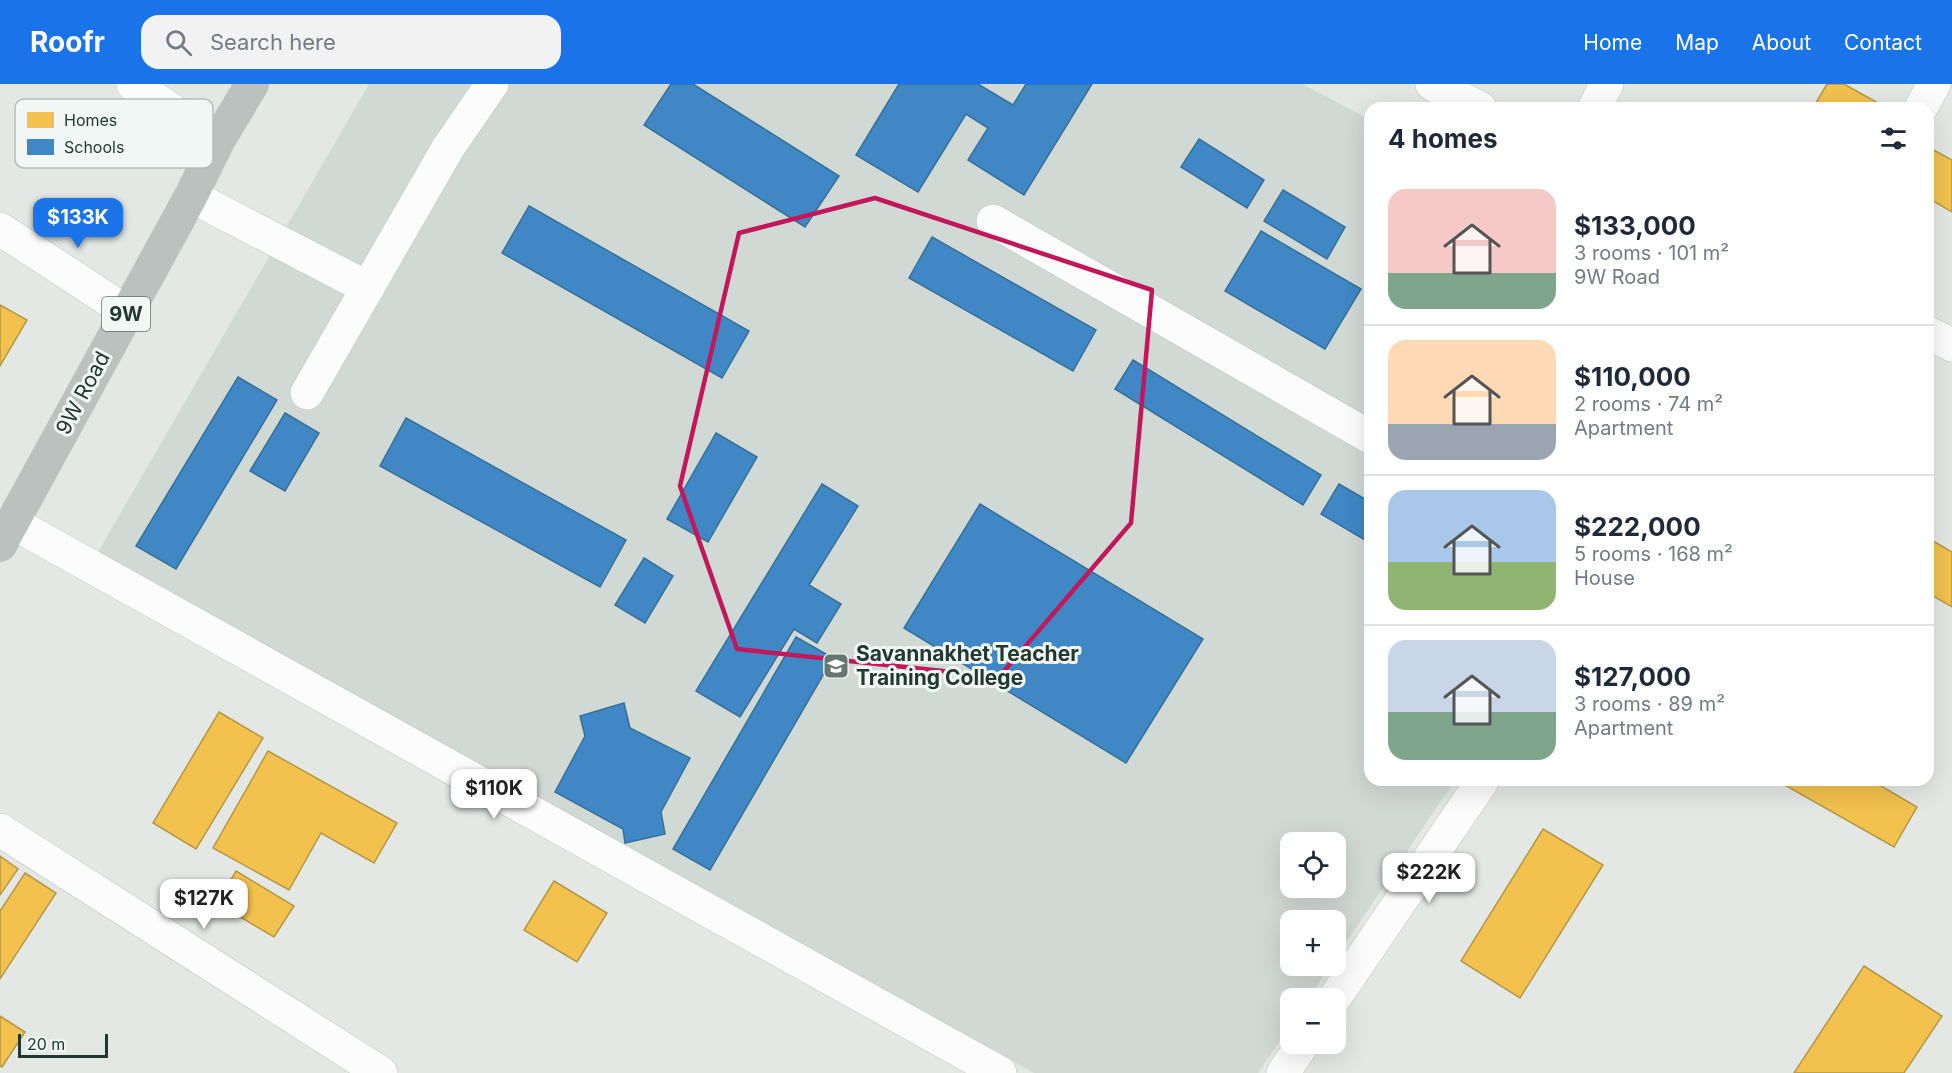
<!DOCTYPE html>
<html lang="en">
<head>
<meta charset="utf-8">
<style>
  body { margin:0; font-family:Inter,sans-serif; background:#f2f2f3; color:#1f2937; height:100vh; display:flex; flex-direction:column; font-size:22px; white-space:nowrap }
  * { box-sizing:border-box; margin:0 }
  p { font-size:20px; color:#747a83 }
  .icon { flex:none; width:33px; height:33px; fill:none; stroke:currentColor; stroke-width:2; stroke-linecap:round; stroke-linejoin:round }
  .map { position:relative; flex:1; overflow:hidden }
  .details { position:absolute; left:1364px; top:18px; width:570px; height:684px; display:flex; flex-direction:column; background:#fff; border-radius:18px; box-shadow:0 6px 24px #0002 }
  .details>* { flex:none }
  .fabs { position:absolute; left:1280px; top:748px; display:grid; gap:12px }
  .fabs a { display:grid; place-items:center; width:66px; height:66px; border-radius:12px; background:#fff; box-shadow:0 6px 24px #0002; font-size:30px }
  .scale { position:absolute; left:18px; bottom:15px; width:90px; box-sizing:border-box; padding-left:6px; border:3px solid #233832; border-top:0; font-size:16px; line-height:21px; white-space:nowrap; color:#233832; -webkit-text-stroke:4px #f1f7f4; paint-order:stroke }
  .price { position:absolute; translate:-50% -51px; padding:0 14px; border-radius:12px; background:#fff; color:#222; font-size:20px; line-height:39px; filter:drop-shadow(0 2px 3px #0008) }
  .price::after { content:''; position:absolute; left:50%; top:36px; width:18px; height:14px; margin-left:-9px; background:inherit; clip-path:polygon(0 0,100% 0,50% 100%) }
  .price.active { background:#1a73e8; color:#fff }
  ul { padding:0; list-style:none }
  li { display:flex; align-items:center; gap:18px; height:150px; padding:0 24px }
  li+li { border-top:2px solid #e0e1e3 }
  li span { display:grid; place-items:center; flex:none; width:168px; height:120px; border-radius:18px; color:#555 }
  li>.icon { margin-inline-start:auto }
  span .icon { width:72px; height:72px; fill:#fffc; stroke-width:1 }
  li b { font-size:26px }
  h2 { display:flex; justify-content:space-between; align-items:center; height:72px; padding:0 24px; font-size:26px }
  header { display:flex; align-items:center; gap:36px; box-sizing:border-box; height:84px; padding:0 30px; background:#1a73e8; color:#fff }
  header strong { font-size:28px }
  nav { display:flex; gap:33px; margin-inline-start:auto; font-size:21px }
  .search { width:420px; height:54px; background:#f2f2f3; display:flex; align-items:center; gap:15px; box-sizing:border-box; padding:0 21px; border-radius:18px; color:#747a83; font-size:22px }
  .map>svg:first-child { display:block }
</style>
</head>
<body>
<header>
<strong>Roofr</strong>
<div class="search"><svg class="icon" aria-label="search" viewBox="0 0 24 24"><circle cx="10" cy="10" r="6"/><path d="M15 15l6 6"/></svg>Search here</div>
<nav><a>Home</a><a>Map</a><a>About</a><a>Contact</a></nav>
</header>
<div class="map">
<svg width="1952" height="989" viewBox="0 0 1952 989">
  <rect width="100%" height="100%" fill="#e3e8e5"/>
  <path fill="#d1d9d5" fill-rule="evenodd" d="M 369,0 L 1302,0 L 1369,35 L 1370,696 L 1455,696 L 1335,875 L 1335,837 L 1290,837 L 1290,882 L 1330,882 L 1308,915 L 1290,915 L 1290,942 L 1258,989 L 1034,989 L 98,468 ZM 1290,759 L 1335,759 L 1335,804 L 1290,804 Z"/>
  <g fill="#f2c14e" stroke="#b49846" stroke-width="1.5">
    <polygon points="1827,0 1844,0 1887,24 1813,24"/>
    <polygon points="1928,63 1952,76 1952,128 1928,114"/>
    <polygon points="0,221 27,236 0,282"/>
    <polygon points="1928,454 1952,468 1952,523 1928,509"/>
    <polygon points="219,628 263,654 196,765 153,739"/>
    <polygon points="268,667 397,739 374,779 321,749 289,806 213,764"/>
    <polygon points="1776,696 1871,696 1917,723 1894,763"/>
    <polygon points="1543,745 1603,781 1520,914 1461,877"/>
    <polygon points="0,772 18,785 0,811"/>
    <polygon points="236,787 294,822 274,853 217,819"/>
    <polygon points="25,789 56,809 0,895 0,827"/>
    <polygon points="554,797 607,829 577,878 524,846"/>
    <polygon points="1864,882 1942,932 1904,989 1794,989"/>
    <polygon points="0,932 25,948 2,983 0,982"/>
  </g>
  <g fill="#3f88c5" stroke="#377099" stroke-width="1.5">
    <polygon points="671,0 693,0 839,92 805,143 644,41"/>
    <polygon points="899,0 978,0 1013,21 1026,0 1092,0 1024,111 968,76 988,44 966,30 918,108 856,71"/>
    <polygon points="1199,55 1264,96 1247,124 1181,83"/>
    <polygon points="1283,106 1345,143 1327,175 1264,137"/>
    <polygon points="529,122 749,247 722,294 502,169"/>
    <polygon points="1261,147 1361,205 1325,265 1225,207"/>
    <polygon points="932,153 1096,246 1073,287 909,194"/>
    <polygon points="1133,276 1321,391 1303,421 1115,305"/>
    <polygon points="238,293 277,316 176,485 136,462"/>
    <polygon points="285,329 319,349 285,407 250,387"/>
    <polygon points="406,334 626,456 600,503 380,382"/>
    <polygon points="716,349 757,373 708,458 667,435"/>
    <polygon points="822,400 858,422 809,501 841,520 817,559 794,545 740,633 696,607"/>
    <polygon points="1339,400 1370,418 1370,459 1321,430"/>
    <polygon points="980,420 1203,555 1126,679 904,544"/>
    <polygon points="644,474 673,492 645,539 615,521"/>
    <polygon points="796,553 833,574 710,786 673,765"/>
    <polygon points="624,619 630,644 690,674 661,728 665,750 625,759 623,745 555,708 585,652 580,632"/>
  </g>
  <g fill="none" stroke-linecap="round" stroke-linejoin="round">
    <g stroke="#c0c5c2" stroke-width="34">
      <g id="minor">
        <polyline points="133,0 218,57"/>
        <polyline points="1432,0 1480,24"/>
        <polyline points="1594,24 1607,0"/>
        <polyline points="1921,24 1934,0"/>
        <polyline points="191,112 368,204"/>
        <polyline points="993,137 1370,353"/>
        <polyline points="0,145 127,228"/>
        <polyline points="1928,249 1952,261"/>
        <polyline points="307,309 448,64 492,0"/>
        <polyline points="13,439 1000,989"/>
        <polyline points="0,746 381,989"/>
        <polyline points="1334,915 1483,696"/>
        <polyline points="1283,989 1303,960"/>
      </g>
    </g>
    <g stroke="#bcc4c1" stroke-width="34">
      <polyline id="highway" points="0,461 191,112 218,57 252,0"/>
    </g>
    <use href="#minor" stroke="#fbfcfb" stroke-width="33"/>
    <use href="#highway" stroke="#bac1bf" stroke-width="33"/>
  </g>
  <path fill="none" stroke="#c2185b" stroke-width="4.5" stroke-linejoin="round" d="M 875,114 L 1152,206 L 1131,439 L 999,593 L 737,565 L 680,402 L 739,149 Z"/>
  <defs>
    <g id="university-square" transform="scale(1.35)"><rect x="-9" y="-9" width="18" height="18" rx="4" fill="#667671" stroke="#f1f7f4"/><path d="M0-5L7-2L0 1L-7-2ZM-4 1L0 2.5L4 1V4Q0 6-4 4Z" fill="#fff"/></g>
  </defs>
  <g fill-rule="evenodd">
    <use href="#university-square" x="836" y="582"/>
  </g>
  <g text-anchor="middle" stroke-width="6" stroke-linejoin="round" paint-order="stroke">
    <rect fill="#f1f7f4" stroke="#61716c" stroke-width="1.5" x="102" y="213" width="48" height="34" rx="4.5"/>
    <g font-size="20" font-weight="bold" fill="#233832">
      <text x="126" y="237">9W</text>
    </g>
    <g font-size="21" fill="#233832" stroke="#f1f7f4">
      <text transform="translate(83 309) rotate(-62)" y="7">9W Road</text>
    </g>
    <g font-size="21" font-weight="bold" fill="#233832" stroke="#f1f7f4" text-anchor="start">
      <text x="856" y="577">Savannakhet Teacher<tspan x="856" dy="24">Training College</tspan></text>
    </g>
  </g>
  <rect x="15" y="15" width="198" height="69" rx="9" fill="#f1f7f4" stroke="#b3beba" stroke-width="1.5"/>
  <rect x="27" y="28" width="27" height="16" fill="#f2c14e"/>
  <rect x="27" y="55" width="27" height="16" fill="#3f88c5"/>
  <g font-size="16" fill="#233832">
    <text x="64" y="42">Homes</text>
    <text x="64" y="69">Schools</text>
  </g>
</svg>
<div class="fabs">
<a><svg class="icon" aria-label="locate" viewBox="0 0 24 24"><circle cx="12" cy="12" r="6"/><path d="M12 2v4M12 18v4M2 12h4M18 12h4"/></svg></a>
<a>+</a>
<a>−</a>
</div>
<div class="scale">20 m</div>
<b class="price active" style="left:78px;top:165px">$133K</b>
<b class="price" style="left:494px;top:736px">$110K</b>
<b class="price" style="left:1429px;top:820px">$222K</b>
<b class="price" style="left:204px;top:846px">$127K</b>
<section class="details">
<h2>4 homes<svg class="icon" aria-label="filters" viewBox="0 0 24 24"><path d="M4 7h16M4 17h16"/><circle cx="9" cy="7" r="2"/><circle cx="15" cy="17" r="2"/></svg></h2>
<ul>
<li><span style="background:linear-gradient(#f6c9c9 70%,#7fa58c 0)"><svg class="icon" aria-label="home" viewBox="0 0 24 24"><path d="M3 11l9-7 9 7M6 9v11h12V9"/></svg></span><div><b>$133,000</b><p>3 rooms · 101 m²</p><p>9W Road</p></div></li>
<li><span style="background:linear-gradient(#ffd9b3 70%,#9aa5b1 0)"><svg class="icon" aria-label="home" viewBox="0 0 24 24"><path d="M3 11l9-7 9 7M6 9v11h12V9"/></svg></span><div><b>$110,000</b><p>2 rooms · 74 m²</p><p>Apartment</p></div></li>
<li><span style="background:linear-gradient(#a9c7e8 60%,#8fb573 0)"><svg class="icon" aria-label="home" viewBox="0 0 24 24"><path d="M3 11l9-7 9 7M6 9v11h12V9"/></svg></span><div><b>$222,000</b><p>5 rooms · 168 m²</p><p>House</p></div></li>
<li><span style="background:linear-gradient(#c9d6e8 60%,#7fa58c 0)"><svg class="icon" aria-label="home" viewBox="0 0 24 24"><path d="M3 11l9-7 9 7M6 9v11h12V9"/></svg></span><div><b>$127,000</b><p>3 rooms · 89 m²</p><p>Apartment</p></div></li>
</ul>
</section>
</div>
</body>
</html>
